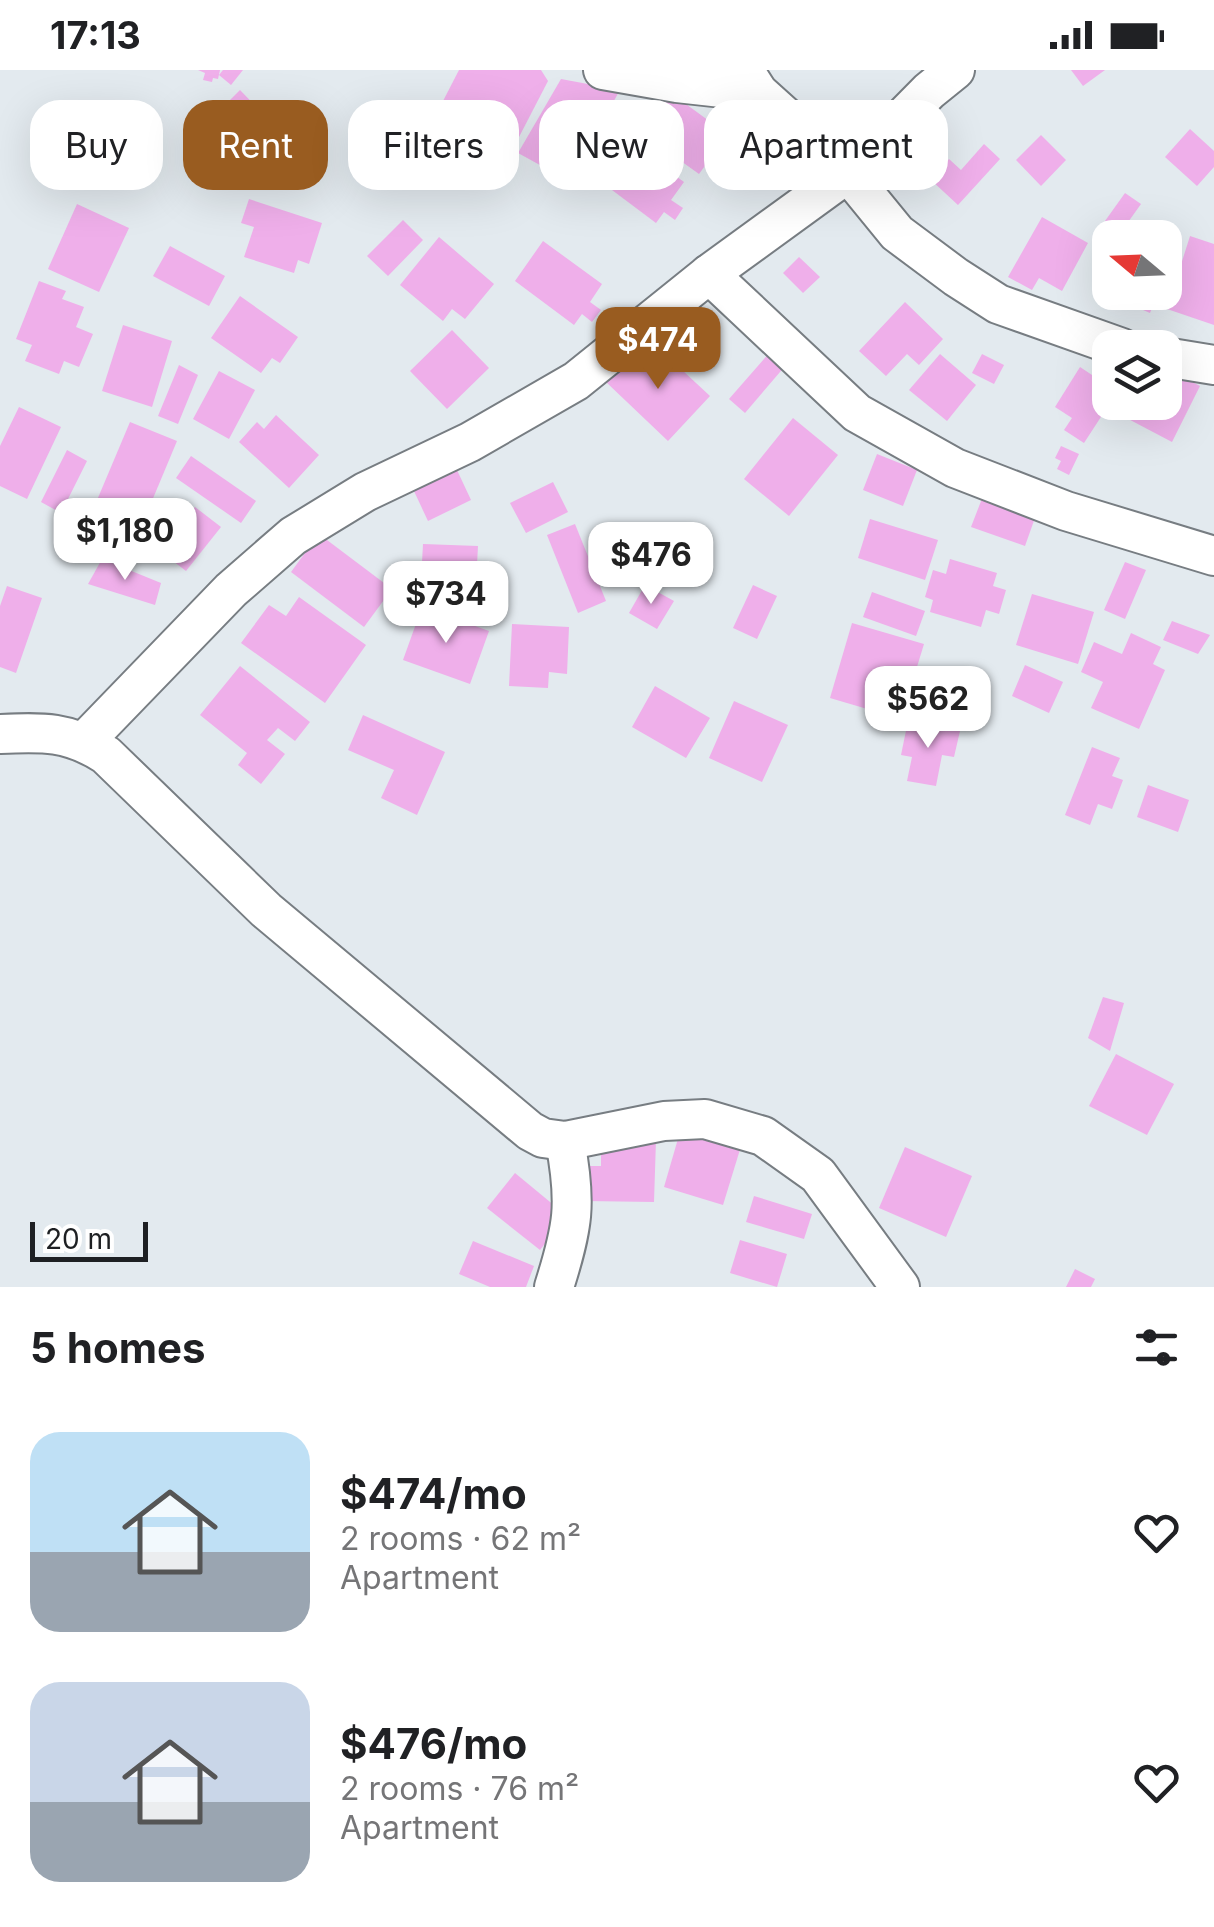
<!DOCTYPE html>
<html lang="en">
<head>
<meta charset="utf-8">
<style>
  body { margin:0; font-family:Inter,sans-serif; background:#f2f2f2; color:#202124; height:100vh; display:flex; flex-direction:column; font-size:38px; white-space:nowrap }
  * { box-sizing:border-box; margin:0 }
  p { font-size:32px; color:#757577 }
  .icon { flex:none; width:55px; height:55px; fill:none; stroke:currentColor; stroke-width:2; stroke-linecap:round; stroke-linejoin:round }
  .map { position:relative; height:1217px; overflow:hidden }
  .drawer { display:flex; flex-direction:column; background:#fff; flex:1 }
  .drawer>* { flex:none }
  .guide { position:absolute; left:30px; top:30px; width:1155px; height:90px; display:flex; gap:20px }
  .needle { width:65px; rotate:289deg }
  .buttons { position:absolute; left:1092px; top:150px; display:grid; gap:20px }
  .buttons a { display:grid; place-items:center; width:90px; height:90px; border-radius:20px; background:#fff; box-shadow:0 10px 40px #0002; font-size:50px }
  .scale { position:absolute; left:30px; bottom:25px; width:118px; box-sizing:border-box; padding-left:10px; border:5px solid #1e2023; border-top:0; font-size:28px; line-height:35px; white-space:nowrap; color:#1e2023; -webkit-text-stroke:8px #fff; paint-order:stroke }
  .price { position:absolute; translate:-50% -85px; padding:0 22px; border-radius:20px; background:#fff; color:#222; font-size:32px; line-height:65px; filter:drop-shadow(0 2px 5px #0008) }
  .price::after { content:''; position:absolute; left:50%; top:60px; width:30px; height:22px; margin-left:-15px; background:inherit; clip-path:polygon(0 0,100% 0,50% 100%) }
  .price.on { background:#995c20; color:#fff }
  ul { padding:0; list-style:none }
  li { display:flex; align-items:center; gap:30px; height:250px; padding:0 30px }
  li span { display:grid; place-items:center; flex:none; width:280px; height:200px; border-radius:30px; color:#555 }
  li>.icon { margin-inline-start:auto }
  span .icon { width:120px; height:120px; fill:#fffc; stroke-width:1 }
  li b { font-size:42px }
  h2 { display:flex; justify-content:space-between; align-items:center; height:120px; padding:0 30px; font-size:42px }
  .pill { padding:0 35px; border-radius:30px; background:#fff; box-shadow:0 10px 40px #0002; font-size:35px; line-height:90px }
  .pill.on { background:#995c20; color:#fff }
  .status { display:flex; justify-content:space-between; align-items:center; height:70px; padding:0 50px; background:#fff; direction:ltr }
  .status svg { height:28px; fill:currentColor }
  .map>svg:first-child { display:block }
</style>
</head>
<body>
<div class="status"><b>17:13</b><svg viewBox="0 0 49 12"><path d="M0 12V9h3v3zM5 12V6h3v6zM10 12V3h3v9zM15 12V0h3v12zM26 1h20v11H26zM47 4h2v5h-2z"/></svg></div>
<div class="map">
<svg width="1214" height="1217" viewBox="0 0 1214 1217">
  <rect width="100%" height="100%" fill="#e3eaef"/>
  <g fill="#efafea">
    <polygon points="198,0 220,0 218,9 213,8 212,12 203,10 205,3"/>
    <polygon points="223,0 243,0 231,15 219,5"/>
    <polygon points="459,0 541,0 548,11 518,69 443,31"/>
    <polygon points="1071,0 1105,0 1083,16"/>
    <polygon points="561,9 620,20 569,111 518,83"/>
    <polygon points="240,20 275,56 255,76 244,64 239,68 216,44"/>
    <polygon points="668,21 727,64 714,82 726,90 717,101 707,93 699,104 639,61"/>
    <polygon points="1190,59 1214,81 1214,97 1197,116 1165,87"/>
    <polygon points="1041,65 1066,90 1041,116 1016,90"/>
    <polygon points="625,69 684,112 671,130 683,138 675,150 664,142 656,153 596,108"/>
    <polygon points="984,74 1000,89 958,135 931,110 949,89 961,100"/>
    <polygon points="1125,123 1141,134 1121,162 1105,151"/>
    <polygon points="249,129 322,153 309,194 298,190 294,203 244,187 254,157 241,153"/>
    <polygon points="77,134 129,158 99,222 48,199"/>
    <polygon points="1042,147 1088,173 1062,221 1039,208 1032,220 1008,207"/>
    <polygon points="403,150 423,170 388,206 367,186"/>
    <polygon points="1190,166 1214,174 1214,255 1167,239"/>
    <polygon points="439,167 494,214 465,249 452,239 443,251 400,215"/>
    <polygon points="543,171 602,214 590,232 601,240 592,252 582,244 574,255 515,211"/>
    <polygon points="170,176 225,206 209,236 153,206"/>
    <polygon points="799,187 820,207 803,223 783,203"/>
    <polygon points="39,211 66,221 62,229 84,237 76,257 93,264 79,297 64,291 59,304 25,291 32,275 16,269"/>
    <polygon points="1101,222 1158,222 1150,243"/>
    <polygon points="240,226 298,267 280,293 272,288 261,303 211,268"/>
    <polygon points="905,232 943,269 919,295 907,284 886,306 859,281"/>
    <polygon points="123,255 172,271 152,337 102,321"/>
    <polygon points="452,260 489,298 447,339 410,301"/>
    <polygon points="641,276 660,294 668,287 710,326 668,371 606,312"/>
    <polygon points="770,282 786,295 745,343 729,329"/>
    <polygon points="940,284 976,315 947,351 909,320"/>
    <polygon points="982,284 1004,295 994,314 972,303"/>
    <polygon points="179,295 198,305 178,354 158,346"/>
    <polygon points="1080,297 1110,317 1110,333 1084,373 1064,360 1072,348 1055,337"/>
    <polygon points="1165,298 1200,316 1172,372 1115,342 1120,332 1165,332"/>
    <polygon points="219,301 255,320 229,369 193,349"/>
    <polygon points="19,337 61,357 27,429 0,416 0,376"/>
    <polygon points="276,345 319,385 289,418 239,372 257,352 264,359"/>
    <polygon points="793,348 838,385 789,446 744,409"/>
    <polygon points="130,352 177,371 131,481 84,461"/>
    <polygon points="1061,376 1079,384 1069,405 1057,399 1061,391 1055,388"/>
    <polygon points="67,380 87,391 61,443 41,432"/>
    <polygon points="877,384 917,400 903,436 863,420"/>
    <polygon points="191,386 256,431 241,453 176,408"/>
    <polygon points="456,398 471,430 428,451 413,419"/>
    <polygon points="553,412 568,442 526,463 510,433"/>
    <polygon points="983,426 1036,445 1025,476 971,457"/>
    <polygon points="195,437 221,457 186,501 160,481"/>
    <polygon points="870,449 938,470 925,510 858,488"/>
    <polygon points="575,454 606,531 578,543 547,465"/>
    <polygon points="319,464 392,519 364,557 291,502"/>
    <polygon points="423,474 478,476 475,532 420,529"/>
    <polygon points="102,489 161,513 155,535 88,514"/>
    <polygon points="950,489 997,503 993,516 1006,520 999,544 986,540 981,557 930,542 933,530 925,527 933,500 946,504"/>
    <polygon points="1125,492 1146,500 1125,549 1104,540"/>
    <polygon points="645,515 674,531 657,559 629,543"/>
    <polygon points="753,515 777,526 757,569 733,558"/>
    <polygon points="7,516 42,528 16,603 0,597 0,536"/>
    <polygon points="872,522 925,541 916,566 863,547"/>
    <polygon points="1032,524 1094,542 1078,594 1016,575"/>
    <polygon points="299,527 366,575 325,633 241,573 269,535 286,546"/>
    <polygon points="422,537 489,561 470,614 403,590"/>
    <polygon points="1172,551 1210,565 1198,584 1163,570"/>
    <polygon points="852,553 924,574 901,649 830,628"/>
    <polygon points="512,554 569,557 567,604 549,602 548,618 509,616"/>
    <polygon points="1131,563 1161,577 1153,594 1165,600 1139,659 1091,638 1103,612 1081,602 1094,572 1122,584"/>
    <polygon points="1025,595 1063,612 1049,643 1012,626"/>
    <polygon points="240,596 310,652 295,671 278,658 267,670 285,684 261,714 238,695 247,683 200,645"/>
    <polygon points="655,616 710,648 686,688 632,657"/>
    <polygon points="734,631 788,655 762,712 709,688"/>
    <polygon points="363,645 445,682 417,745 381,728 394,700 348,680"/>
    <polygon points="908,651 960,661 954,687 942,685 936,716 907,711 912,687 901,685"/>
    <polygon points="1092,677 1120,688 1112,706 1123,710 1112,739 1098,734 1090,755 1065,745"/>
    <polygon points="1148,715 1189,730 1178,762 1137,747"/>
    <polygon points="1103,927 1124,933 1110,981 1088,968"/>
    <polygon points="1116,984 1174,1014 1147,1065 1089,1036"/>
    <polygon points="682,1055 742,1073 723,1135 664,1117"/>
    <polygon points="601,1068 656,1070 654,1132 585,1131 586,1096 601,1096"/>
    <polygon points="905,1077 972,1106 946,1167 879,1138"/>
    <polygon points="515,1103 567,1146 540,1180 487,1138"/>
    <polygon points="754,1126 812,1144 804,1169 746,1152"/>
    <polygon points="740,1170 787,1184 777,1217 730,1203"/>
    <polygon points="473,1171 534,1196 526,1217 490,1217 459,1204"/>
    <polygon points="1075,1199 1095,1209 1091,1217 1066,1217"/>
  </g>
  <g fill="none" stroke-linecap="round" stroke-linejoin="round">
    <g stroke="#777d82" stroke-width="42">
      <g id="minor">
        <polyline points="603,0 677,13 758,22"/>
        <polyline points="744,0 758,22 848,103 897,163 956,207 998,234 1122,278"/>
        <polyline points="709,204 857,343 955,398 1066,441 1214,486"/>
        <polyline points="1165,287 1214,295"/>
        <path d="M 0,664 C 43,662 69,661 106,685 L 266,840 L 530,1061 L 543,1068 L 565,1071 L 664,1051 L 705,1049 L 763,1066 L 818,1105 L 900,1217"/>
        <polyline points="85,671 231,520 293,466 365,422 470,372 576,311 709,204 848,103 929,21 955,0"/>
        <path d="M 554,1217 C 573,1157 577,1134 565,1071"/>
      </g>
    </g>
    <use href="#minor" stroke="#fff" stroke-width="38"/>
  </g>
</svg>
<div class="buttons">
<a><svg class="needle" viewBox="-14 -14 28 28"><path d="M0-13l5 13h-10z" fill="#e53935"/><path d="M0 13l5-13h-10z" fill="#757577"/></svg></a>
<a><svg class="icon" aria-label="layers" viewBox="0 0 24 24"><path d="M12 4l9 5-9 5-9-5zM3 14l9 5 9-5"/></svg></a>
</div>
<div class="scale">20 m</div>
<b class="price on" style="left:658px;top:322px">$474</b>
<b class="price" style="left:125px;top:513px">$1,180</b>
<b class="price" style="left:651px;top:537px">$476</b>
<b class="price" style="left:446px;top:576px">$734</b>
<b class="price" style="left:928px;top:681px">$562</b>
<div class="guide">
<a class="pill">Buy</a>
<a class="pill on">Rent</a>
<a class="pill">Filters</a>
<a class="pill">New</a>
<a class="pill">Apartment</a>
</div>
</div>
<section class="drawer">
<h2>5 homes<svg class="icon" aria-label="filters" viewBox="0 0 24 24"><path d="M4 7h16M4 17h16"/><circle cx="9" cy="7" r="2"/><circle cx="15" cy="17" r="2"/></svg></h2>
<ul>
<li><span style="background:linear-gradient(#bfe0f5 60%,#9aa5b1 0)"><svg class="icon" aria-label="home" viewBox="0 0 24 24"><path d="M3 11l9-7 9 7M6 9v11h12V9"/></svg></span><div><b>$474/mo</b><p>2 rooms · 62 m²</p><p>Apartment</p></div><svg class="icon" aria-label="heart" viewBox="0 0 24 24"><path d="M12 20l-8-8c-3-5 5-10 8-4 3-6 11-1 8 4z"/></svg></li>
<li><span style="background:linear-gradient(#c9d6e8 60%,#9aa5b1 0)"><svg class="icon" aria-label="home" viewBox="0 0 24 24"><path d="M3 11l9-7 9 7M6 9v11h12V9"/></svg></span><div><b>$476/mo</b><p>2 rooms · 76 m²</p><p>Apartment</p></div><svg class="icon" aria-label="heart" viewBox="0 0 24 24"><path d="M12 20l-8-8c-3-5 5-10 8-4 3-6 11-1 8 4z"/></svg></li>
</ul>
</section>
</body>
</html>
